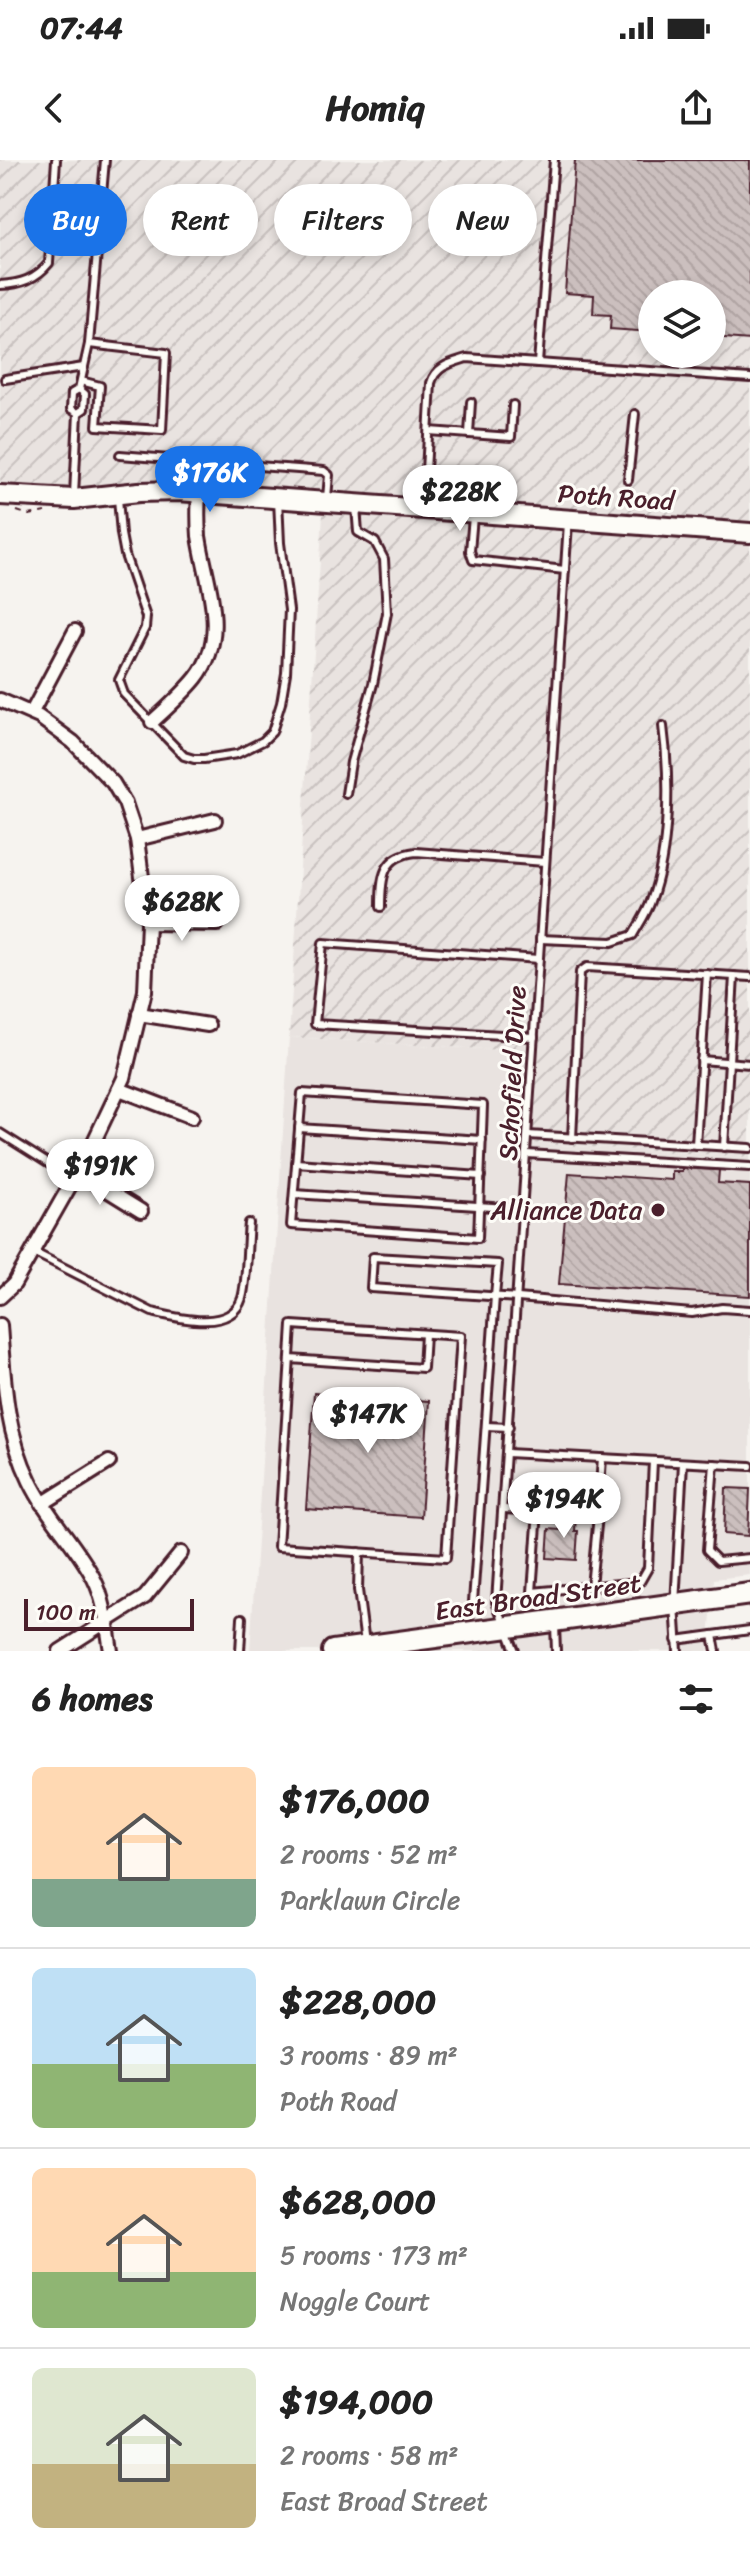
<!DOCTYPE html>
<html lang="en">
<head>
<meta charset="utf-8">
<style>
  body { margin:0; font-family:Sriracha,sans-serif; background:#f6f6f6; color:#222; height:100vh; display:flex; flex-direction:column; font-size:30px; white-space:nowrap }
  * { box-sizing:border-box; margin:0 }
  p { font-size:26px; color:#767676 }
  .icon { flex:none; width:44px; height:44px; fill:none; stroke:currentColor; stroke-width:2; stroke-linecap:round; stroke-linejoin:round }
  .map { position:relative; height:1491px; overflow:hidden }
  .details { display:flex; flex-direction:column; background:#fff; flex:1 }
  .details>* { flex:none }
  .guide { position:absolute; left:24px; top:24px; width:702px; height:72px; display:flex; gap:16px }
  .controls { position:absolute; left:638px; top:120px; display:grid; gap:16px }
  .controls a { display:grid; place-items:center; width:88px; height:88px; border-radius:50%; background:#fff; box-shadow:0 4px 12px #0003; font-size:40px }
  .scale { position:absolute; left:24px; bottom:20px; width:170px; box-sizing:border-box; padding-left:8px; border:4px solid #4a1f2b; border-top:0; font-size:22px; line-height:28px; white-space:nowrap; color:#4a1f2b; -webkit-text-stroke:6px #fdfcf7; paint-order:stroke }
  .price { position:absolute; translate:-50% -68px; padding:0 18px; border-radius:28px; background:#fff; color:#222; font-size:26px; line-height:52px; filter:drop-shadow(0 2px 4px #0008) }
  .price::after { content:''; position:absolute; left:50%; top:48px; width:24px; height:18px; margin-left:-12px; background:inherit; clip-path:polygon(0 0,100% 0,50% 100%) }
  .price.on { background:#1a73e8; color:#fff }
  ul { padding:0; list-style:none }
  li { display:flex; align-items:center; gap:24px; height:200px; padding:0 32px }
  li+li { border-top:2px solid #e0e0e0 }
  li span { display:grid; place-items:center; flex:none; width:224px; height:160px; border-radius:12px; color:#555 }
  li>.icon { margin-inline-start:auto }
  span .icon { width:96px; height:96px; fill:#fffc; stroke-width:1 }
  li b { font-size:34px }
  h2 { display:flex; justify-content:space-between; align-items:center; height:96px; padding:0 32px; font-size:34px }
  .pill { padding:0 28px; border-radius:36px; background:#fff; box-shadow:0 4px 12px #0003; font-size:28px; line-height:72px }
  .pill.on { background:#1a73e8; color:#fff }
  .status { display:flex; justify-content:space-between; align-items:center; height:56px; padding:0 40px; background:#fff; direction:ltr }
  .status svg { height:22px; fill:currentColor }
  header { display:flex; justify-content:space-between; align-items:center; height:104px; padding:0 32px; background:#fff; font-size:36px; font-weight:700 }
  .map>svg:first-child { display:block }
</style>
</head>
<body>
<div class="status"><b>07:44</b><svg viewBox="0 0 49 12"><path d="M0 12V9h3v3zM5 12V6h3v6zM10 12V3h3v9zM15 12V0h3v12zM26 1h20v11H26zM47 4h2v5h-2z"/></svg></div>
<header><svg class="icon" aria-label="back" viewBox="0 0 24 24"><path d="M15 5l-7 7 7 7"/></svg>Homiq<svg class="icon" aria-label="share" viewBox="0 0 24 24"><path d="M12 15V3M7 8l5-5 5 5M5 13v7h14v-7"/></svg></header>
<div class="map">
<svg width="750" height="1491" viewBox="0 0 750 1491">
  <defs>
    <pattern id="industrial-furrows" width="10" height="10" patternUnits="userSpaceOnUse" patternTransform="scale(2)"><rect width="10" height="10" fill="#e9e3e0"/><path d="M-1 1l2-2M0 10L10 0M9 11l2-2" fill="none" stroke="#c9c2c0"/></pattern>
    <pattern id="building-back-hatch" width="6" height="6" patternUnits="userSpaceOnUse" patternTransform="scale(2)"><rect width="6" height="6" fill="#cbbfbe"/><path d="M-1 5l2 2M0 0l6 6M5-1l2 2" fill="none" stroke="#b0a4a3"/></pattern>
  </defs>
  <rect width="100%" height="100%" fill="#f6f3ef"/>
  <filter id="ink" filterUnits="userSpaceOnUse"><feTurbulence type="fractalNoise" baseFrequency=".0125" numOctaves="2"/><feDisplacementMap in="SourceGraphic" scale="16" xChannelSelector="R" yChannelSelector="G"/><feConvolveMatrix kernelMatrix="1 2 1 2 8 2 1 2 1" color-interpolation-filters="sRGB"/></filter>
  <g filter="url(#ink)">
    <polygon fill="#e9e3e0" points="289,877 533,892 527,983 750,997 750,1415 714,1419 708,1491 250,1491"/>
    <path fill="url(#industrial-furrows)" fill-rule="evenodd" d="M 0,0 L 750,0 L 750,997 L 527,983 L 532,892 L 289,877 L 324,339 L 0,334 ZM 652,134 L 712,134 L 712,194 L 652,194 Z"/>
    <g fill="url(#building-back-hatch)" stroke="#4a1f2b" stroke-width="2">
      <polygon points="575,0 750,0 750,180 712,177 712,134 652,134 652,172 610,169 611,155 593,154 594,135 565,133"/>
      <polygon points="682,1008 719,1010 718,1023 750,1025 750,1136 559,1124 569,1013 672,1020 672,1012 682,1012"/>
      <polygon points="314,1233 429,1241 421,1357 306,1349"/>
      <polygon points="726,1328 750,1329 748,1376 724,1374"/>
      <polygon points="562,1355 576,1356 575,1371 578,1371 576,1400 547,1398 549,1369 560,1370"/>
    </g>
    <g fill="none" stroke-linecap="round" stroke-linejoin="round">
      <g stroke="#4a1f2b" stroke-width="12">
        <g id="lane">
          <path d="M 0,125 C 21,124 36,119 49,103 L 56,0"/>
          <polyline points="538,203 554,0"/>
          <polyline points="5,219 84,207"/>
          <polyline points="81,221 100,226 97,266 162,270 166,193 89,184"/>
          <polyline points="78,253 71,249 72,233 79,229 89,184 105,0"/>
          <polyline points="429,271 511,277 513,245"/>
          <polyline points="469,274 471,242"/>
          <polyline points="120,295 244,305"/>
          <polyline points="628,320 635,254"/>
          <polyline points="243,332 244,305 324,311 329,315 327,338"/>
          <polyline points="74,335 78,253 84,249 85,234 79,229"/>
          <polyline points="118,338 121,374 125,395 146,457 145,468 119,520 124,534 184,596 194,599 204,599 237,594 263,581 272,572 281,543 286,513 289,450 280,383 278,339"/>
          <path d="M 424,346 L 431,223 C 436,206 451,203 467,198 L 750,218"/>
          <polyline points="473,356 470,391 473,400 565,410"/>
          <polyline points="346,634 351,602 373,524 387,453 384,399 375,382 358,372 356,347"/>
          <path d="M 381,747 C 381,718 382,696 416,692 L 545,702"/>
          <path d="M 540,779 L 612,782 L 633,775 C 639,764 647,753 651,741 C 670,690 670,619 663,566"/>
          <polyline points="534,877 315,864 323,783 538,799"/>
          <polyline points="701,900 750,904"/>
          <polygon points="302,933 483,945 478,1078 291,1065"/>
          <polyline points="299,968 482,980"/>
          <polyline points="0,973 73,1019"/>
          <polyline points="528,975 750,988"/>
          <polyline points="572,978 580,812 587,807 750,817"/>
          <polyline points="696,985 707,814"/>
          <polyline points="724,987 734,816"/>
          <polyline points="527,994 750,1007"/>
          <polyline points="296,1003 481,1016"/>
          <polyline points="294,1034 523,1049"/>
          <path d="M 31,1091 L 152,1152 C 177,1158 231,1173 242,1138 C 247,1122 247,1081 249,1063"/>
          <polygon points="292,1165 461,1176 446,1398 278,1387"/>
          <polyline points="290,1199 423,1208 425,1174"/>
          <polyline points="486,1266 509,1267"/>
          <polyline points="507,1293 750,1306"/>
          <polyline points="714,1304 707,1390 718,1401 750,1398"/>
          <polyline points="504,1349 598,1355 602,1298"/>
          <polyline points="538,1351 532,1432 640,1422 648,1408 653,1301"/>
          <polyline points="359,1392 358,1430 365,1483"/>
          <polyline points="591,1427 598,1355"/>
          <polyline points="473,1442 495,1136 498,1104 373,1097 371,1128 518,1138 692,1153 722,1148 750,1150"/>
          <polyline points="555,1465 556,1491"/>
          <polyline points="713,1475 750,1470"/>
          <polyline points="676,1480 713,1475 716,1491"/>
          <polyline points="240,1491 242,1458"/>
          <polyline points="515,1491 496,1442 568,363"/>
          <polyline points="678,1491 675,1444 683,1303"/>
        </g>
      </g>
      <g stroke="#4a1f2b" stroke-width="18">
        <g id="street">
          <polyline points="0,540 39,557 73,582 113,623 125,643 137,679 148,763 145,831 124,918 89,992 14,1124 0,1137"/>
          <polyline points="32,552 75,471"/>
          <path d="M 152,562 C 167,548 183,534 196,518 C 230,475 206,424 199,376 C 198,362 198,347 199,332"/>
          <polyline points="137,679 215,660"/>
          <polyline points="148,763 217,764"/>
          <polyline points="139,854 208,865"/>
          <polyline points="119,929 192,957"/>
          <polyline points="78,1012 141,1051"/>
          <path d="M 0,1165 C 4,1219 5,1270 30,1321 C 47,1357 76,1384 94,1419 C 105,1441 107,1467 111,1491"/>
          <polyline points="42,1344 109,1302"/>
          <polyline points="60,1491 145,1437 181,1393"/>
        </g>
      </g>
      <g stroke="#4a1f2b" stroke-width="24">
        <polyline id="secondary" points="0,335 74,339 139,332 178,331 750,373"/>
      </g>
      <g stroke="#4a1f2b" stroke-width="26">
        <polyline id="primary" points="333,1491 750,1434"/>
      </g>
      <polyline stroke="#4a1f2b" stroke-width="2" stroke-dasharray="6 6" stroke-linecap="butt" points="17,351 29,355 45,352"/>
      <use href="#lane" stroke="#fdfcf7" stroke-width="6"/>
      <use href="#street" stroke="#fdfcf7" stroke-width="12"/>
      <use href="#secondary" stroke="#fdfcf7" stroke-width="18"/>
      <use href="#primary" stroke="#fdfcf7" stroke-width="20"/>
    </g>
  </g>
  <circle fill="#4a1f2b" stroke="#fdfcf7" stroke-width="3" cx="658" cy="1050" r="8"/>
  <g text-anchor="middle" stroke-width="6" stroke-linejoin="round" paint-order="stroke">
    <g font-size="26" fill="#4a1f2b" stroke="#fdfcf7">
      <text transform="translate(616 337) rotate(4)" y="9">Poth Road</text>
      <text transform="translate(512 913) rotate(-87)" y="9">Schofield Drive</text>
      <text transform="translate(538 1437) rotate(-8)" y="9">East Broad Street</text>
    </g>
    <g font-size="26" fill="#4a1f2b" stroke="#fdfcf7" text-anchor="end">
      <text x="642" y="1059">Alliance Data</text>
    </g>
  </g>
</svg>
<div class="controls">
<a><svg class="icon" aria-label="layers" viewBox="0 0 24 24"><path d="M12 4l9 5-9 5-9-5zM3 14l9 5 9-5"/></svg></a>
</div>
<div class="scale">100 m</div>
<b class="price on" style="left:210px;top:354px">$176K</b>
<b class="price" style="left:460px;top:373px">$228K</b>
<b class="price" style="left:182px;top:783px">$628K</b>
<b class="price" style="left:100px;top:1047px">$191K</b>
<b class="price" style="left:368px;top:1295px">$147K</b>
<b class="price" style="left:564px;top:1380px">$194K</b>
<div class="guide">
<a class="pill on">Buy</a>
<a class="pill">Rent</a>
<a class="pill">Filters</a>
<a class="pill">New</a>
</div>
</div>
<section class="details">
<h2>6 homes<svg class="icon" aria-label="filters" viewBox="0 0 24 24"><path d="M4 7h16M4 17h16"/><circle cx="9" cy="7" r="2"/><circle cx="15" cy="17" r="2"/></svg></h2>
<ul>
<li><span style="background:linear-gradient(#ffd9b3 70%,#7fa58c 0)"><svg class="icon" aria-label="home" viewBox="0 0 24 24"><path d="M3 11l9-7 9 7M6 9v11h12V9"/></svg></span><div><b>$176,000</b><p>2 rooms · 52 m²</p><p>Parklawn Circle</p></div></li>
<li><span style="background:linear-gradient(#bfe0f5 60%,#8fb573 0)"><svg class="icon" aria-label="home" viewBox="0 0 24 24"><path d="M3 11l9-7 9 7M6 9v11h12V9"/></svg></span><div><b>$228,000</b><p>3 rooms · 89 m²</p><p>Poth Road</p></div></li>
<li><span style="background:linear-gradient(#ffd9b3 65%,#8fb573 0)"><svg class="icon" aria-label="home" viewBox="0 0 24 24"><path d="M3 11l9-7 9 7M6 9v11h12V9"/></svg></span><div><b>$628,000</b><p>5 rooms · 173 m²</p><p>Noggle Court</p></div></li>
<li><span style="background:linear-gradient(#dfe7d0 60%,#c2b280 0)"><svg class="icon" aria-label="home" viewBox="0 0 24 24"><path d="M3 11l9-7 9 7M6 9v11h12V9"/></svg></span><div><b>$194,000</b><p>2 rooms · 58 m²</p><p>East Broad Street</p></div></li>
</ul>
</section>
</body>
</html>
